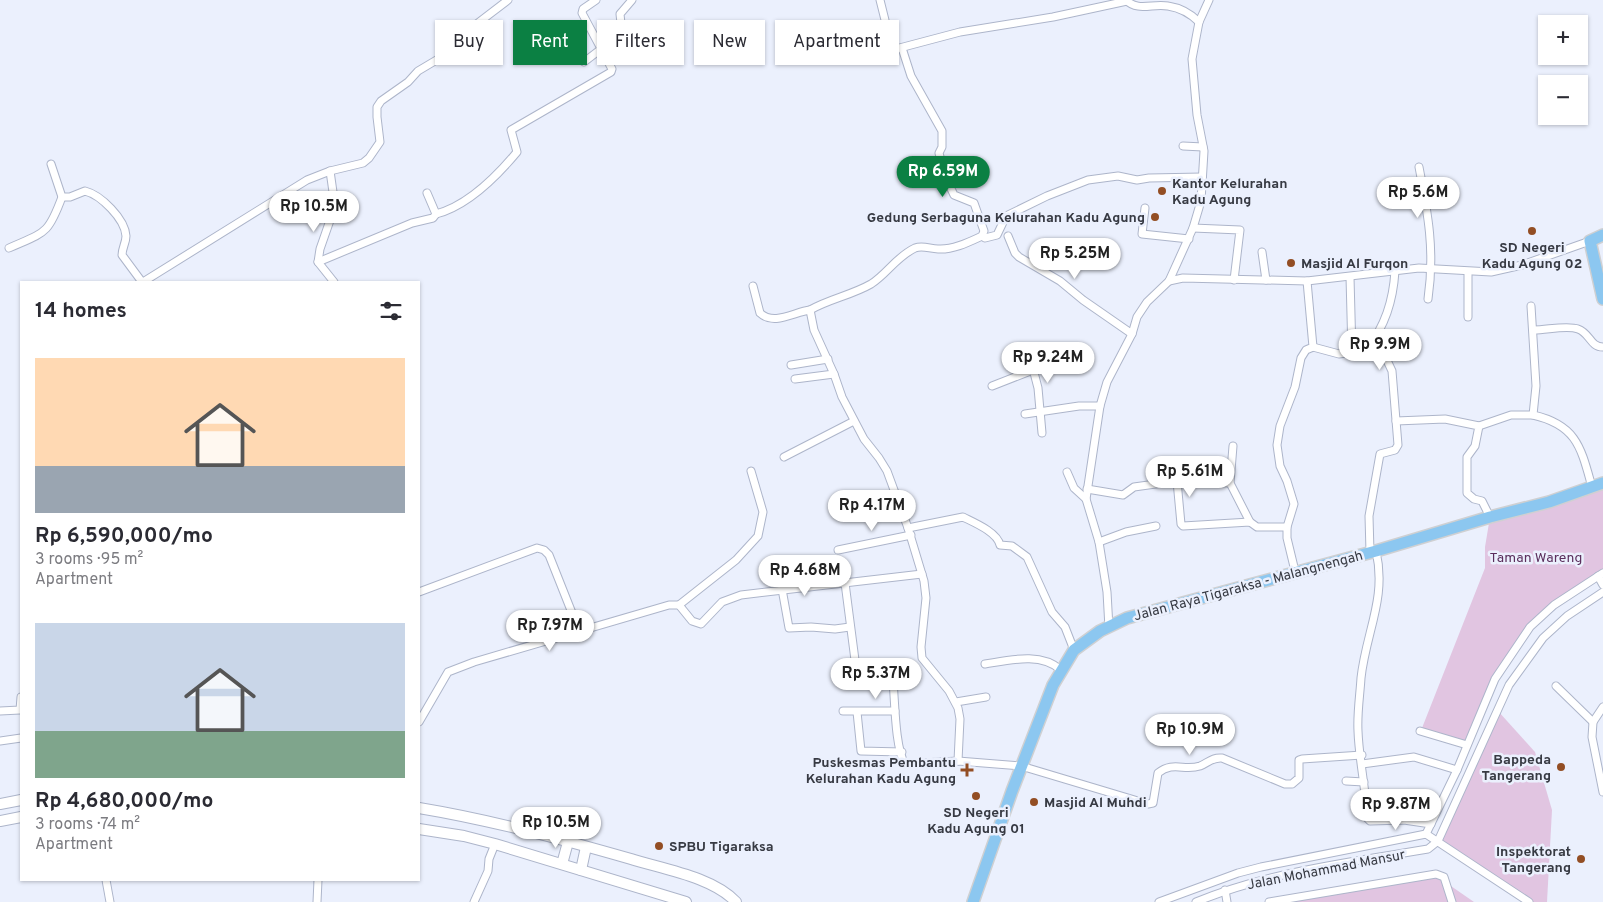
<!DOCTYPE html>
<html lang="en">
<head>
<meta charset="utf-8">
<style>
  body { margin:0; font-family:Overpass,sans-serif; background:#f2f2f3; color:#2b2b33; height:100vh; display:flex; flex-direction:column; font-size:19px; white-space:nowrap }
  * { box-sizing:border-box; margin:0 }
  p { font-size:16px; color:#7c7c81 }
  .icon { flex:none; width:28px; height:28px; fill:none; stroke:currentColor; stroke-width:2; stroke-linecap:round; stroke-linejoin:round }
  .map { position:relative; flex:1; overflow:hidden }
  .sheet { position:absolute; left:20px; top:281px; width:400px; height:600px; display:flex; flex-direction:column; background:#fff; border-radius:0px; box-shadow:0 1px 4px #0004 }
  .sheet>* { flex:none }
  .top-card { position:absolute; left:435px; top:20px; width:475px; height:45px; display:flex; gap:10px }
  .buttons { position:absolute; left:1538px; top:15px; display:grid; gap:10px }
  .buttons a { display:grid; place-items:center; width:50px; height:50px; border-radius:0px; background:#fff; box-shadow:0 1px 4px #0004; font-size:25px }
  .price { position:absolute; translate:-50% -42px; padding:0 11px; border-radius:18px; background:#fff; color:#222; font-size:16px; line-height:32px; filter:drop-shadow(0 1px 2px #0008) }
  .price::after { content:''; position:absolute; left:50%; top:30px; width:15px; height:11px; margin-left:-8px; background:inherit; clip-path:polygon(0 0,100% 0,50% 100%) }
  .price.selected { background:#0b8043; color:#fff }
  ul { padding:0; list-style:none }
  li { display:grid; align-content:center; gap:10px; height:265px; padding:0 15px }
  li span { display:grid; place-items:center; height:155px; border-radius:0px; color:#555 }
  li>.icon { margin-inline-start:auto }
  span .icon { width:90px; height:90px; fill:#fffc; stroke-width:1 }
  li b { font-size:21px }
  h2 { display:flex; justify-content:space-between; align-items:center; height:60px; padding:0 15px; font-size:21px }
  .chip { padding:0 18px; border-radius:0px; background:#fff; box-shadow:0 1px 4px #0004; font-size:18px; line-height:45px }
  .chip.selected { background:#0b8043; color:#fff }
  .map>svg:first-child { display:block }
</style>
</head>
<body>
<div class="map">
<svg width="1603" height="902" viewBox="0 0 1603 902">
  <rect width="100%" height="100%" fill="#ebf0fd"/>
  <g fill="#e1c5e1">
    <polygon points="1603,483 1603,573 1530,627 1495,679 1468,743 1422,728 1485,568 1485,547 1490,517"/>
    <polygon points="1498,711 1535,752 1552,810 1547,902 1529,902 1438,841"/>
    <polygon points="1439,874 1448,884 1474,902 1270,902"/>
  </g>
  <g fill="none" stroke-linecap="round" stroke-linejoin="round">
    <g stroke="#adb5ca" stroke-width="9">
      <g id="minor">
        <polyline points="880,0 885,20 884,42 892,50 960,32 1053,17 1127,1"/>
        <path d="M 1126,0 C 1138,12 1153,3 1168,6 C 1181,8 1190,13 1199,22"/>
        <polyline points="584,62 622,33 620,14 632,0"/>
        <polyline points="1183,146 1203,147"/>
        <path d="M 51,164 L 62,197 L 70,197 L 85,191 C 101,195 125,219 126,236 C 126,243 122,248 122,255 L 142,282"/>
        <path d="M 1419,167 C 1428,214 1435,251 1428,299"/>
        <polyline points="330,171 335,206 320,249 318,262 334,282"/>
        <polyline points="1145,208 1142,234 1189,239"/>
        <path d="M 436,214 C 467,206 497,176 517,152 L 511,130 L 611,72 L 612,69 L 582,13 L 583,9 L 596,0"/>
        <polyline points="1193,228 1240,230 1234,280"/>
        <polyline points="982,236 985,238 997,235 1006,216 1047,196 1088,180 1118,176 1137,180 1149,178 1202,177"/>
        <polyline points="1008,236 1015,253 1019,257 1060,281 1083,300 1132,334"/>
        <path d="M 9,248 C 45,232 48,235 62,197"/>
        <polyline points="1262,252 1266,280"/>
        <polyline points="318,262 412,223 433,218 436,214 427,193"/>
        <polyline points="1468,272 1468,317"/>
        <polyline points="1350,277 1352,353"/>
        <polyline points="1169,281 1183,278 1307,281 1419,268 1491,272 1522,265 1590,241"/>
        <polyline points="143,282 307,180 330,171 363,163 369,158 380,142 377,117 377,107 381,101 408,82 418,71 455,49 474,26 508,0"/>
        <path d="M 753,286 L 760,313 C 774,326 794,312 810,310 L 814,330 L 834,374 L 842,397 L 864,439 L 879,458 L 887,471 L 908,528 L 924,581 L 926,598 L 921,647 L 922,658 L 949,691 L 958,708 L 960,719 L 958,761"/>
        <path d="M 1531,306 L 1536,386 L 1533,415 C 1577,425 1581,448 1592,487"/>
        <path d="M 810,310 C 829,299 852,295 871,284 C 887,274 896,257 915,248 C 923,245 930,249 938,249 C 953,250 969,242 982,236 L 984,231 L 974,203 L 954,195 L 945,176 L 939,153 L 942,147 L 942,131 L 911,76 L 902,48"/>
        <path d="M 1534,330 C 1547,330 1567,325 1578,329 C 1590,333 1590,347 1603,347"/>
        <polyline points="1313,347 1339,354 1367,350 1384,354 1392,371 1398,445 1395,450 1380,454 1369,516 1370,552"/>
        <path d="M 1367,350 C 1385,325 1393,302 1395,271"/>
        <polyline points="1031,361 1038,388 1042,433"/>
        <polyline points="791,365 828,359"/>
        <polyline points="795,379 834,374"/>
        <polyline points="992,386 1033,370"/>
        <polyline points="1025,414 1079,406 1100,406"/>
        <polyline points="1396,421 1445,419 1479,426 1475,446 1467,457 1467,493 1474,499 1482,501 1490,517"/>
        <polyline points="1479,426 1511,415 1533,415"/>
        <polyline points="1233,446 1230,483 1250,522"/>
        <polyline points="784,457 854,421"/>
        <polyline points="1067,472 1074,488 1086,499"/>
        <polyline points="1177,481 1181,524 1183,526 1250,522 1257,527 1287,527"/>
        <polyline points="1087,489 1123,495 1134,487 1177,481 1230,483"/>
        <path d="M 908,528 L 963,517 C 975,523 997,532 1000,545 L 1012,546 L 1027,557 L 1052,612 L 1065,627 L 1074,650"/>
        <polyline points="1099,542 1126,532 1156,526"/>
        <polyline points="838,550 911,535"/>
        <path d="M 1376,551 C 1387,598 1366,632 1361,678 C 1360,695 1357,713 1358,731 C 1359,760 1366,789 1367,818 L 1370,821 L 1404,820 L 1431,824"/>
        <polyline points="1295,571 1287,538 1287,527 1294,504 1287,481 1280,466 1277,445 1280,426 1295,387 1301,358 1306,350 1313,347 1307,281"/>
        <polyline points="1598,576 1603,585"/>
        <polyline points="845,583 855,660"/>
        <polyline points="782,589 789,628 811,627 835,629 850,627"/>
        <polyline points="419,592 537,548 544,550 549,555 580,633"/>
        <polyline points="679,605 736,560 758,536 763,512 751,471"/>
        <polyline points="1109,628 1107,592 1099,542 1086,499 1100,406 1107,382 1132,334 1137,317 1147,302 1169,281 1193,228 1201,201 1204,151 1197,115 1192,59 1199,22 1209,0"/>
        <path d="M 985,664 C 1010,660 1041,652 1061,670"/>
        <path d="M 893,681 C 895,702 895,748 905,764 L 958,761 L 1021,766 L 1148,804 L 1153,803 L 1158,773 C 1173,761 1184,771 1200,766 C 1208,763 1212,757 1222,758 L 1285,784 L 1292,784 L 1299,778 L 1299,760 L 1302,759 L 1362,755"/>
        <polyline points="1556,686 1593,722"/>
        <polyline points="956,702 986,697"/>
        <polyline points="1603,707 1593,722 1592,737 1603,792"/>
        <polyline points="0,711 20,710 21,697"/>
        <polyline points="843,711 895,711"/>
        <polyline points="857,712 861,751 902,752"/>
        <polyline points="419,722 448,672 474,662 669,605 679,605 692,621 701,624 722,602 741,595 922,574"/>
        <polyline points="1420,731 1467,745"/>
        <polyline points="0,741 21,738"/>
        <polyline points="1362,764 1414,757 1457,770"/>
        <polyline points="1346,781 1364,782"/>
        <polyline points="1426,834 1457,770 1495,679 1530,627 1554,605 1603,573"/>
        <polyline points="1426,834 1529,902"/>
        <polyline points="106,880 110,902"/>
        <polyline points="1225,890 1227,902"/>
        <polyline points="317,902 318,880"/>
        <polyline points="474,902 488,871 489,859 495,844"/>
        <polyline points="1159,902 1238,873 1261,867 1426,834"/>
        <path d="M 1196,902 C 1269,872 1350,862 1428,849 L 1438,841 L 1509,685 L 1543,638 L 1567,616 L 1603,592"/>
        <polyline points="1269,902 1436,874 1444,877 1452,902"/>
      </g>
    </g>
    <g stroke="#adb5ca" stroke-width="12">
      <g id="secondary">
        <polyline points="0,804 21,800"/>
        <path d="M 419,808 C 491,820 561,839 631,859 C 663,869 713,877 736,902"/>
        <polyline points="0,821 21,817"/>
        <polyline points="419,829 464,836 495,844 686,902"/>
        <polyline points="562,864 568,842"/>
        <polyline points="581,870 586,847"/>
      </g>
    </g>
    <g stroke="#cfd0d2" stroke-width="14">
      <g id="primary">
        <polyline points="1603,235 1590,241 1603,299"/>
        <polyline points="973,902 1012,791 1053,685 1074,650 1100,631 1127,618 1376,551 1490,517 1549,502 1603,483"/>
      </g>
    </g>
    <use href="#minor" stroke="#fff" stroke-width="7"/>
    <use href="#secondary" stroke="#fff" stroke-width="10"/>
    <use href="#primary" stroke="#8cc7f0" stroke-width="11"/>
  </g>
  <g fill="#934e24" stroke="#ebf0fd" stroke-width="2">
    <circle cx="1162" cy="191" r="5"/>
    <circle cx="1155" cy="217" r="5"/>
    <circle cx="1532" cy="231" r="5"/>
    <circle cx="1291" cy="263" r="5"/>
    <circle cx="1561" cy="767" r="5"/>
    <path d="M964.5 762.5h5v5h5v5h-5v5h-5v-5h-5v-5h5z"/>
    <circle cx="976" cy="796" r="5"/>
    <circle cx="1034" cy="802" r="5"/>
    <circle cx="659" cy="846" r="5"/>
    <circle cx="1581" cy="859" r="5"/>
  </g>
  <g text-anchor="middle" stroke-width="5" stroke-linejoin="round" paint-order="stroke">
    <g font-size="14" font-weight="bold" fill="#373a43" stroke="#ebf0fd" text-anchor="start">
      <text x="1172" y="188">Kantor Kelurahan<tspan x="1172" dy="16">Kadu Agung</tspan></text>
      <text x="1145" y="222" text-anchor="end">Gedung Serbaguna Kelurahan Kadu Agung</text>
      <text x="1532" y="252" text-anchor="middle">SD Negeri<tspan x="1532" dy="16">Kadu Agung 02</tspan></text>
      <text x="1301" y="268">Masjid Al Furqon</text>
      <text x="1551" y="764" text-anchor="end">Bappeda<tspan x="1551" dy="16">Tangerang</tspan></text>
      <text x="956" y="767" text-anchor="end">Puskesmas Pembantu<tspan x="956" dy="16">Kelurahan Kadu Agung</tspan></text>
      <text x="1044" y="807">Masjid Al Muhdi</text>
      <text x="976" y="817" text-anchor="middle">SD Negeri<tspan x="976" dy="16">Kadu Agung 01</tspan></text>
      <text x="669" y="851">SPBU Tigaraksa</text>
      <text x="1571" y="856" text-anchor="end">Inspektorat<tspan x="1571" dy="16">Tangerang</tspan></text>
    </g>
    <g font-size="14" fill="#5b2f5d" stroke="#ebf0fd">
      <text x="1536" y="562">Taman Wareng</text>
    </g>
    <g font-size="14" fill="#373a43" stroke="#ebf0fd">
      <text transform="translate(1248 585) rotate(-15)" y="5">Jalan Raya Tigaraksa - Malangnengah</text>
      <text transform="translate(1326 869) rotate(-11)" y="5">Jalan Mohammad Mansur</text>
    </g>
  </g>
</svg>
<div class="buttons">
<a>+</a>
<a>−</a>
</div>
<b class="price selected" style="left:943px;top:198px">Rp 6.59M</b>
<b class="price" style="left:1418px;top:219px">Rp 5.6M</b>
<b class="price" style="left:314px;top:233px">Rp 10.5M</b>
<b class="price" style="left:1075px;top:280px">Rp 5.25M</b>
<b class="price" style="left:1380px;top:371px">Rp 9.9M</b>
<b class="price" style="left:1048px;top:384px">Rp 9.24M</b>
<b class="price" style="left:1190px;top:498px">Rp 5.61M</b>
<b class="price" style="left:872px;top:532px">Rp 4.17M</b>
<b class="price" style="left:805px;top:597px">Rp 4.68M</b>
<b class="price" style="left:550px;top:652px">Rp 7.97M</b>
<b class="price" style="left:876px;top:700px">Rp 5.37M</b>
<b class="price" style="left:1190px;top:756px">Rp 10.9M</b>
<b class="price" style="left:1396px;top:831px">Rp 9.87M</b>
<b class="price" style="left:556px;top:849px">Rp 10.5M</b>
<div class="top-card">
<a class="chip">Buy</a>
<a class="chip selected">Rent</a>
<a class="chip">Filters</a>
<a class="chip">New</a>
<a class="chip">Apartment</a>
</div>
<section class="sheet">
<h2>14 homes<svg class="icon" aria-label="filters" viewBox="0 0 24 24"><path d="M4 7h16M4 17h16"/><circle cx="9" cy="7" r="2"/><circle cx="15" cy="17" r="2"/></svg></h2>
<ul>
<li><span style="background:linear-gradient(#ffd9b3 70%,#9aa5b1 0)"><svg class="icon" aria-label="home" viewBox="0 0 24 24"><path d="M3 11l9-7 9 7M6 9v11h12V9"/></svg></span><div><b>Rp 6,590,000/mo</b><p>3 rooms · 95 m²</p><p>Apartment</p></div></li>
<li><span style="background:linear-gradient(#c9d6e8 70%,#7fa58c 0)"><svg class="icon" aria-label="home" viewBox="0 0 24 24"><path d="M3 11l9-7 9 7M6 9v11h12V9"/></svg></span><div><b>Rp 4,680,000/mo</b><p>3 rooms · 74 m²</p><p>Apartment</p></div></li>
</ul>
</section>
</div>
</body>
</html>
